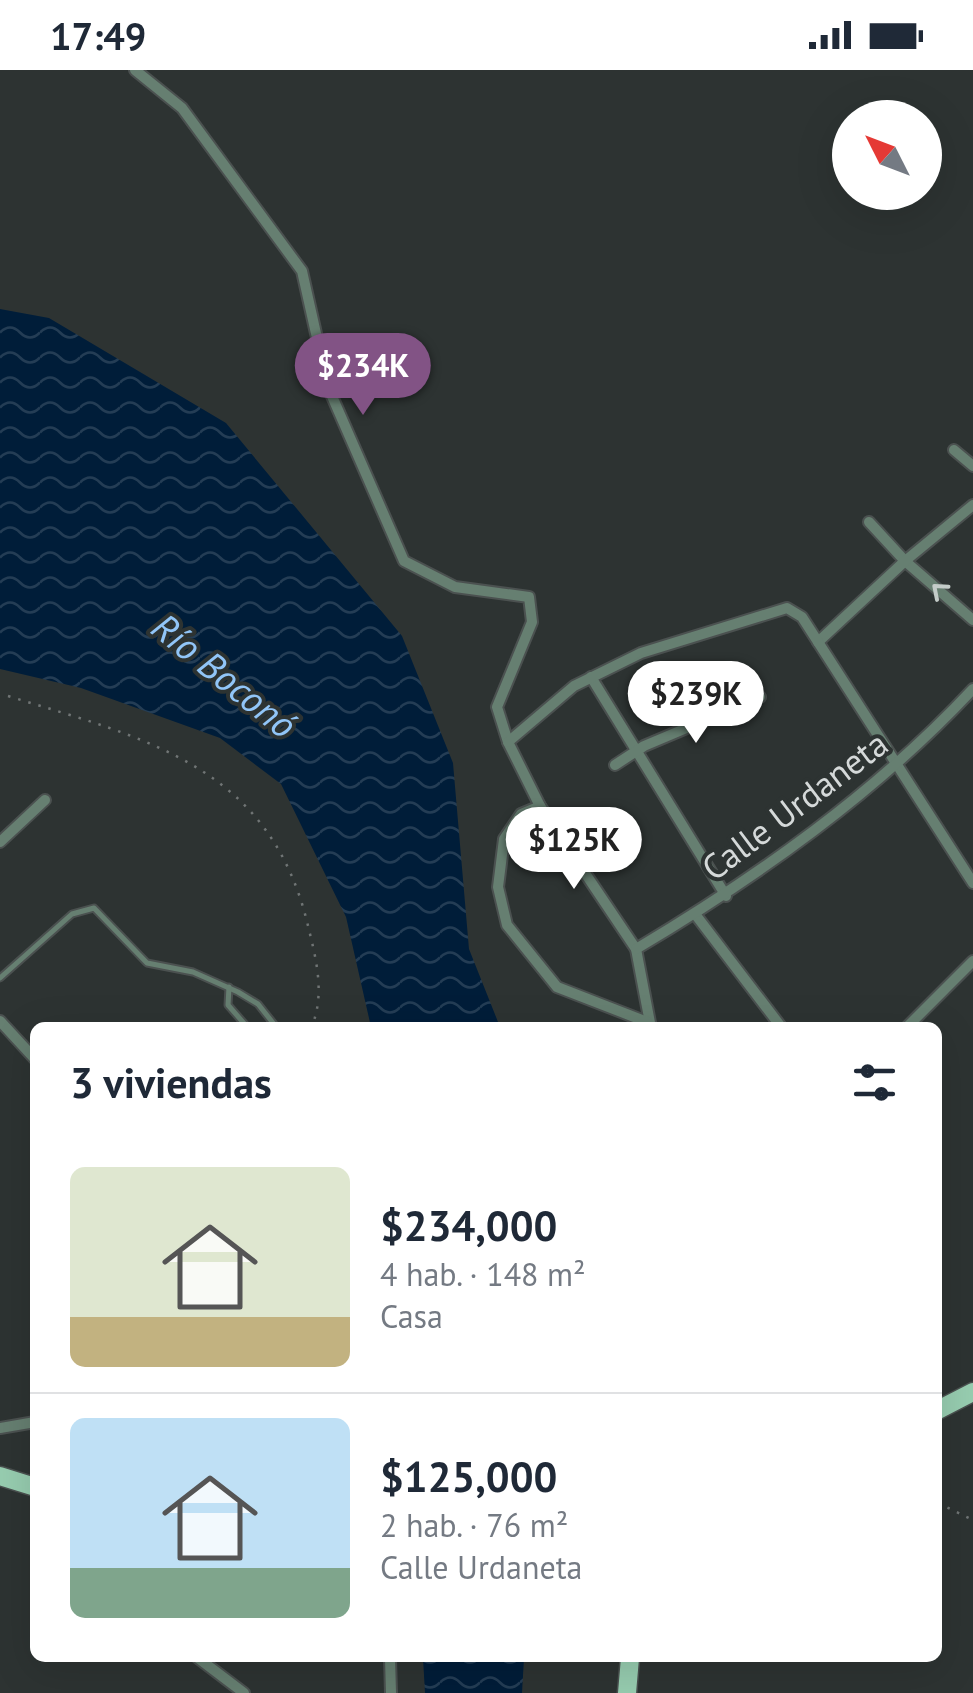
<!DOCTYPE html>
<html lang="es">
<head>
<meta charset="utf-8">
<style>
  body { margin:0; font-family:"PT Sans",sans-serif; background:#f6f6f7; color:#1f2937; height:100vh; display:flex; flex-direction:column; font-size:38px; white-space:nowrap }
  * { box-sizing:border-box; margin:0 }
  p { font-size:32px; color:#747a83 }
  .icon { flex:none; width:55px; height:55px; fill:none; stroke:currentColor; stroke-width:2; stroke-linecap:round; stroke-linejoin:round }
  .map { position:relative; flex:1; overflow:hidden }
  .side { position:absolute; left:30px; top:952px; width:912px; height:640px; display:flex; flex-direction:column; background:#fff; border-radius:15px; box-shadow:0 10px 40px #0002 }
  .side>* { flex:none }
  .needle { width:65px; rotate:312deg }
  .fabs { position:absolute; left:832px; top:30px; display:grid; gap:20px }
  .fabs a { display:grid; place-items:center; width:110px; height:110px; border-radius:50%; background:#fff; box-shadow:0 10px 40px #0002; font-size:50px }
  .price { position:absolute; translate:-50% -85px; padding:0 22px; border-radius:35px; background:#fff; color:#222; font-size:32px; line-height:65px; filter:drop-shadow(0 2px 5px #0008) }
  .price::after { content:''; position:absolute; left:50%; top:60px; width:30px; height:22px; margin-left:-15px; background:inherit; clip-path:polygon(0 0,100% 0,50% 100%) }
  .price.current { background:#825385; color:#fff }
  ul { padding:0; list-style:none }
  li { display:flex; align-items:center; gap:30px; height:250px; padding:0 40px }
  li+li { border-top:2px solid #e0e1e3 }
  li span { display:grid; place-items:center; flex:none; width:280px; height:200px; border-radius:15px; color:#555 }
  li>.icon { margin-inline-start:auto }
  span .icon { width:120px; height:120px; fill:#fffc; stroke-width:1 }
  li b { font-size:42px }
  h2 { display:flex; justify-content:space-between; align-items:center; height:120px; padding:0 40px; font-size:42px }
  .status { display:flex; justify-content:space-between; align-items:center; height:70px; padding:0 50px; background:#fff; direction:ltr }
  .status svg { height:28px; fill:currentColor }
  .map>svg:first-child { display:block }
</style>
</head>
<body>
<div class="status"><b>17:49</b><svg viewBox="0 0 49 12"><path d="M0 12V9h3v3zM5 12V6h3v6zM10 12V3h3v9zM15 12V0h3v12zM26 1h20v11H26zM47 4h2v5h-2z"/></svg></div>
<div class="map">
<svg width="973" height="1623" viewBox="0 0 973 1623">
  <defs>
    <pattern id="water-waves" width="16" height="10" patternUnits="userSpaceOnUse" patternTransform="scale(2.5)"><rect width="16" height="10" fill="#001d39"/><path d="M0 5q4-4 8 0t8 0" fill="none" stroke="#243d55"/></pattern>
  </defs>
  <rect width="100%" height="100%" fill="#2d3332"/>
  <g fill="url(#water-waves)">
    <polygon points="0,239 49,248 226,353 402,566 453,693 469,879 500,957 371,957 346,847 281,714 220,668 81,618 0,599"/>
    <polygon points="423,1588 524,1588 522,1623 425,1623"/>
  </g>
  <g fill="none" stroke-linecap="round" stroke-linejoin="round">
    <g stroke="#4b5150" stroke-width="9">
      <g id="service">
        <polyline points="0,908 72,844 94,838 147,893 193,902 238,922 258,934 277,958"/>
        <polyline points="229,917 228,935 248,958"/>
      </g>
    </g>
    <g stroke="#4b5150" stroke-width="14">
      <g id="minor">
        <polyline points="135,0 182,38 302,201 328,317 404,491 455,517 529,527 532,552 497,637 508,672 540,736 636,879 651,958"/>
        <polyline points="954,380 973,396"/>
        <polyline points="869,452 905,491 973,550"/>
        <polyline points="818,572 905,491 973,435"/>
        <polyline points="591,607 726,826"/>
        <polyline points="508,672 574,616 641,583 787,538 802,547 973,813"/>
        <polyline points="615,695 644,676 760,627"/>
        <polyline points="540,736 521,744 504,769 498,817 507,855 557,917 647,952"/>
        <polyline points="0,772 45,730"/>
        <polyline points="695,844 782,958"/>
        <path d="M 636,879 C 757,807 876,723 973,619"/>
        <polyline points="0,951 35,989"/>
        <polyline points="906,958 973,891"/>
        <polyline points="0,1358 35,1352"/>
        <polyline points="198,1588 244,1623"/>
        <polyline points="390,1588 391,1623"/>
      </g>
    </g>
    <g stroke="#4b5150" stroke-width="21">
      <g id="primary">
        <polyline points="938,1340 973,1322"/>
        <polyline points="0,1406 35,1417"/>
        <polyline points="627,1623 630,1588"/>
      </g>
    </g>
    <g stroke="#707575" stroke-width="2.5" stroke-dasharray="2.5 8" stroke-linecap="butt">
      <path d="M 8,626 C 147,669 272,696 309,860 C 317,892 325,927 311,958"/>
      <polyline points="938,1433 973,1450"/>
    </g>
    <use href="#service" stroke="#667f71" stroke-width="5"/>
    <use href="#minor" stroke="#667f71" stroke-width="10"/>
    <use href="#primary" stroke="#97cdb0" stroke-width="18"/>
  </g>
  <defs><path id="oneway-chevron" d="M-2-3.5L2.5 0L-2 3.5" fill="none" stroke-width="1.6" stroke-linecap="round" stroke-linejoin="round" transform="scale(2.5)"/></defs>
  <use stroke="#c4ccc9" href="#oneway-chevron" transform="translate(939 520) rotate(-139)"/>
  <g text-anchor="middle" stroke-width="8" stroke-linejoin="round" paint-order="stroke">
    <g font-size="35" fill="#d5d9d9" stroke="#2d3332">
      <text transform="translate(795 736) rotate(-37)" y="12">Calle Urdaneta</text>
    </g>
    <g font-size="38" font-style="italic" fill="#91c5f7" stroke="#2d3332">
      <text transform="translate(224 606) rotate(39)" y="13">Río Boconó</text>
    </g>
  </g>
</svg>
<div class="fabs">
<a><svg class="needle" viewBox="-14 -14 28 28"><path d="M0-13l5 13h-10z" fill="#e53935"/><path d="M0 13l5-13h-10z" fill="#747a83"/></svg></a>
</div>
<b class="price current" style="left:363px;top:348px">$234K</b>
<b class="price" style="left:696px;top:676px">$239K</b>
<b class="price" style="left:574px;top:822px">$125K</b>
<section class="side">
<h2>3 viviendas<svg class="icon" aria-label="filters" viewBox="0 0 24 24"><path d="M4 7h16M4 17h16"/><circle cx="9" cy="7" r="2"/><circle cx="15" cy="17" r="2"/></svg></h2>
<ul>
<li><span style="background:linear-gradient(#dfe7d0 75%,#c2b280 0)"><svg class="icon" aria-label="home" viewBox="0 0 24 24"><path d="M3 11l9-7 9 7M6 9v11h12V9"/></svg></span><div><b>$234,000</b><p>4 hab. · 148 m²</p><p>Casa</p></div></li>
<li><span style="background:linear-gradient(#bfe0f5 75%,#7fa58c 0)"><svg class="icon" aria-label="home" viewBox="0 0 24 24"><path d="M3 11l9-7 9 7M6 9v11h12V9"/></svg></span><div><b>$125,000</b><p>2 hab. · 76 m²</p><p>Calle Urdaneta</p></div></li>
</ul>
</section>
</div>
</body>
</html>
